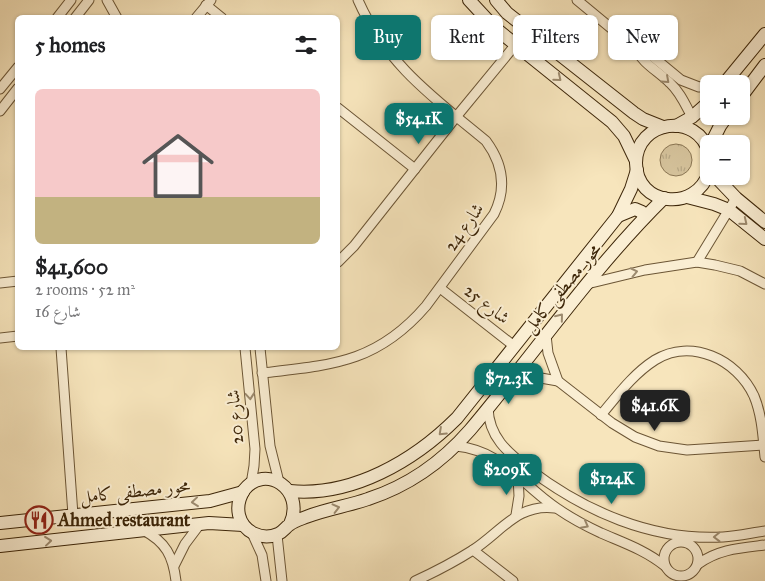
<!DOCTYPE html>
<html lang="en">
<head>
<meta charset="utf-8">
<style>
  body { margin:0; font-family:"IM FELL Great Primer",Amiri,serif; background:#f6f6f6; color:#202124; height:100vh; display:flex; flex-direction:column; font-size:19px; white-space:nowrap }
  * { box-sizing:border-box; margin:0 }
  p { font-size:16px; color:#757577 }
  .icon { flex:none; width:28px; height:28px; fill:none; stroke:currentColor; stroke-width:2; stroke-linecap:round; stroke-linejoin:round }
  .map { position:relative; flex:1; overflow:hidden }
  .sheet { position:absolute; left:15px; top:15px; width:325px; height:335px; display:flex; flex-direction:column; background:#fff; border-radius:8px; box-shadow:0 1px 4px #0004 }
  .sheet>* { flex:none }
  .guide { position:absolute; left:355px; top:15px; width:335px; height:45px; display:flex; gap:10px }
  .fabs { position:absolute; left:700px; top:75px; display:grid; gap:10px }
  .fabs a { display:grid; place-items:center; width:50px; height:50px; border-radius:8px; background:#fff; box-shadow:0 1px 4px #0004; font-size:25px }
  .price { position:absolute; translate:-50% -42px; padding:0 11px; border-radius:10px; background:#0f766e; color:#fff; font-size:16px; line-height:32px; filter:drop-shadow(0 1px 2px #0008) }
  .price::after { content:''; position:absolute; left:50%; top:30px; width:15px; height:11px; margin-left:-8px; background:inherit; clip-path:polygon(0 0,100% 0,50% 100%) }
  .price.selected { background:#222; color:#fff }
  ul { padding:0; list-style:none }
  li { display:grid; align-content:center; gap:10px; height:265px; padding:0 20px }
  li span { display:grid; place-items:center; height:155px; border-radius:8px; color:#555 }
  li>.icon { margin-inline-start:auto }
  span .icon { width:90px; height:90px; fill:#fffc; stroke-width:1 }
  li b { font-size:21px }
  h2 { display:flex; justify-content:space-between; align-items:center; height:60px; padding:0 20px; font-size:21px }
  .pill { padding:0 18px; border-radius:8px; background:#fff; box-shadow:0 1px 4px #0004; font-size:18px; line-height:45px }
  .pill.selected { background:#0f766e; color:#fff }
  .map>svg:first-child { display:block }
</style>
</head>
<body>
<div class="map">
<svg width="765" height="581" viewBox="0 0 765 581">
  <defs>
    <pattern id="grass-tufts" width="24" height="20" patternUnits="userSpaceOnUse" patternTransform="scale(1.25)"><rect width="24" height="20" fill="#d7c59e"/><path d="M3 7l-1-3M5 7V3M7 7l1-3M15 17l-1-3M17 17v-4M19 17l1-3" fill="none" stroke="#b9a987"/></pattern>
  </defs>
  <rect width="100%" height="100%" fill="#f7e5bc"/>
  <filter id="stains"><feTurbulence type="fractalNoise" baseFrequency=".004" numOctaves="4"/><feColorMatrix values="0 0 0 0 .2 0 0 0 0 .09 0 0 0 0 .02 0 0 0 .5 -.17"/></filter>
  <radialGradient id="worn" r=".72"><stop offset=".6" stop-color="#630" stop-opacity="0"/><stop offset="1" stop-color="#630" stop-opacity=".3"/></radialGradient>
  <circle fill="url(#grass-tufts)" stroke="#8a7654" cx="676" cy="160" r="16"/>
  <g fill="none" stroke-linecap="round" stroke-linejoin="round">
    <g stroke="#6c5636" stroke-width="11">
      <g id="street">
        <polyline points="107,0 117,18"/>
        <polyline points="577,0 635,48 652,56 681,80 699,87 709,86"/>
        <polyline points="206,5 222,18"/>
        <polyline points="57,18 71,0"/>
        <polyline points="75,18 89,0"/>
        <polyline points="196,18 211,0"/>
        <path d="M 635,48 C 643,64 658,71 670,83 C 680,92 685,104 692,117"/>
        <polyline points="0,89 18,67"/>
        <polyline points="338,108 415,169"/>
        <polyline points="0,111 18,88"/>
        <polyline points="338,262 354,246 456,117 516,44"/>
        <polyline points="697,262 736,198"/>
        <polyline points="0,283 18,281"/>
        <polyline points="587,284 645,270 697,262 715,265 740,271 765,284"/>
        <polyline points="440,288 514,346"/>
        <polyline points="546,335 548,353 558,381 612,423 635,437 659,446 687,450 764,445"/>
        <polyline points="0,338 18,336"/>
        <polyline points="61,348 73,515"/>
        <polyline points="245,348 255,449 254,466 251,484"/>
        <polyline points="260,348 270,446 279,482"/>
        <path d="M 262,373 C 332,365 377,363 426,306 L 494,214 C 507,188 503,164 486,141 C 434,98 386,64 358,0"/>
        <polyline points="512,379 535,377 558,381"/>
        <path d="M 488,408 C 489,437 507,452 529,469 C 584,511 652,541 723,537 C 737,536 751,533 765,531"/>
        <path d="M 601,415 C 617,396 633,374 655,360 C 691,338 737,359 754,396 C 762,415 763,437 765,457"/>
        <path d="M 456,446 C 504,451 521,485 558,509 C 571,518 586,526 601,533 C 624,543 645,550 665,566"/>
        <polyline points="516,515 519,496 518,477"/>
        <path d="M 143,530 C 166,542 173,556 176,581"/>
        <polyline points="252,533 262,555 266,581"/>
        <polyline points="277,535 282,581"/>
        <circle cx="681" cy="559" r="17"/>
        <polyline points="473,550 513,581"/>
        <path d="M 698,564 C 719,549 740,548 765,545"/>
        <polyline points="174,566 185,544 200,524"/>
        <path d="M 415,581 C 435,572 454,562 473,550 C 501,532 518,503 555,508"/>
      </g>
    </g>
    <g stroke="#3d2609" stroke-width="14">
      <g id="secondary">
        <polyline points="469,0 495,28 612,122 624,136 636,161"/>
        <polyline points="496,0 507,13 634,113 643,119 663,127"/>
        <polyline points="724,84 765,34"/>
        <polyline points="741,97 765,65"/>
        <polyline points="676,126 692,117 709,102"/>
        <polyline points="711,144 720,126 727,116"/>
        <path d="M 709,153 C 698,111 636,120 636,163 C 636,206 696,213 709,172"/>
        <polyline points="715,176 736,198 765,222"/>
        <polyline points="687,197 714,204 729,210 765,239"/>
        <polyline points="618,216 635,209 642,212 644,218"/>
        <path d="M 290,491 C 352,497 414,461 457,418 L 618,216 L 631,189 L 637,170"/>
        <polyline points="0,523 210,501 243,492"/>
        <path d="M 290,524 C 306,489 265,463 244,490 C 239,498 237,506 239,515 C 243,532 262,541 278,534 C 283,532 285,528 289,525 C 294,521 301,519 306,517 C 326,509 348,506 368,499 C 408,486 443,461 470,430 C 535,353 592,269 664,198"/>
        <polyline points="0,546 209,523 243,525"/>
      </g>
    </g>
    <use href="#street" stroke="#faeed3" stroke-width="9"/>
    <use href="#secondary" stroke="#faeed3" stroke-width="12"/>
  </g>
  <defs><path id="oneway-chevron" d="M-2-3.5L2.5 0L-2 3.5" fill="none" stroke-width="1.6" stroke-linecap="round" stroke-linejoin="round" transform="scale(1.25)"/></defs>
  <g stroke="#9c8a6e">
    <use href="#oneway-chevron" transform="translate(558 78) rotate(39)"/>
    <use href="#oneway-chevron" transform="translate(666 80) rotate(42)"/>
    <use href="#oneway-chevron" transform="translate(744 222) rotate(39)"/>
    <use href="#oneway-chevron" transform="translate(634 272) rotate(-12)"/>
    <use href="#oneway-chevron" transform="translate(560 317) rotate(-51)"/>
    <use href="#oneway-chevron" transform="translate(250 396) rotate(85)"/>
    <use href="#oneway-chevron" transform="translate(442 432) rotate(137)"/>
    <use href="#oneway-chevron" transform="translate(195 502) rotate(174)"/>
    <use href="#oneway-chevron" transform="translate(336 508) rotate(-14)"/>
    <use href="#oneway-chevron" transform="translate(585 525) rotate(28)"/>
    <use href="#oneway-chevron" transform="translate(717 537) rotate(179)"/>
    <use href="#oneway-chevron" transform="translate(48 541) rotate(-6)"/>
  </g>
  <defs>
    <g id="restaurant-ring" transform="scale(1.4375)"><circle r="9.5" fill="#faeed3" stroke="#8f2418" stroke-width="1.5"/><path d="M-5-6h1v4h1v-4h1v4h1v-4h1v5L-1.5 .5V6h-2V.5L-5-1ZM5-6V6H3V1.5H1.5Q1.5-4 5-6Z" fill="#8f2418"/></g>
  </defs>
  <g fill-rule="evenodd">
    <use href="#restaurant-ring" x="39" y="520"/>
  </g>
  <g text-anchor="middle" stroke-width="4" stroke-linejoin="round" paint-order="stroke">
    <g font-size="18" fill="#3d2609" stroke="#faeed3">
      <text transform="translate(464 227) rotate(-55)" y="6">شارع 24</text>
      <text transform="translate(562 288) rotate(-50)" y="6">محور مصطفى كامل</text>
      <text transform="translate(487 304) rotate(38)" y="6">شارع 25</text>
      <text transform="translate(235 417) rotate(-95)" y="6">شارع 20</text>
      <text transform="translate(135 491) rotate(-6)" y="6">محور مصطفى كامل</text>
    </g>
    <g font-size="18" font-weight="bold" fill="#3d2609" stroke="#faeed3" text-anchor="start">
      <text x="58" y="526">Ahmed restaurant</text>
    </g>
  </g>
  <rect width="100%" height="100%" filter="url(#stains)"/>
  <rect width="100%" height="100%" fill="url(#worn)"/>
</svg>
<div class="fabs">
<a>+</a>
<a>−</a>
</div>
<b class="price" style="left:419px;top:145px">$54.1K</b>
<b class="price" style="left:509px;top:405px">$72.3K</b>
<b class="price selected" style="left:655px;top:432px">$41.6K</b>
<b class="price" style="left:507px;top:496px">$209K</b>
<b class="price" style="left:612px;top:505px">$124K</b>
<div class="guide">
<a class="pill selected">Buy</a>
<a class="pill">Rent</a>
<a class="pill">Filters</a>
<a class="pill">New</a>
</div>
<section class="sheet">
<h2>5 homes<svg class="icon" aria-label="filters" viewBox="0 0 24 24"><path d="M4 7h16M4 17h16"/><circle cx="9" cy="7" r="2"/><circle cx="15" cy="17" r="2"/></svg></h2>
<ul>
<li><span style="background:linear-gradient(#f6c9c9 70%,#c2b280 0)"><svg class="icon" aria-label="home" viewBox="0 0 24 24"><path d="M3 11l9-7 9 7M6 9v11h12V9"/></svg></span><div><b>$41,600</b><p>2 rooms · 52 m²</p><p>شارع 16</p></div></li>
</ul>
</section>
</div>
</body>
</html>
